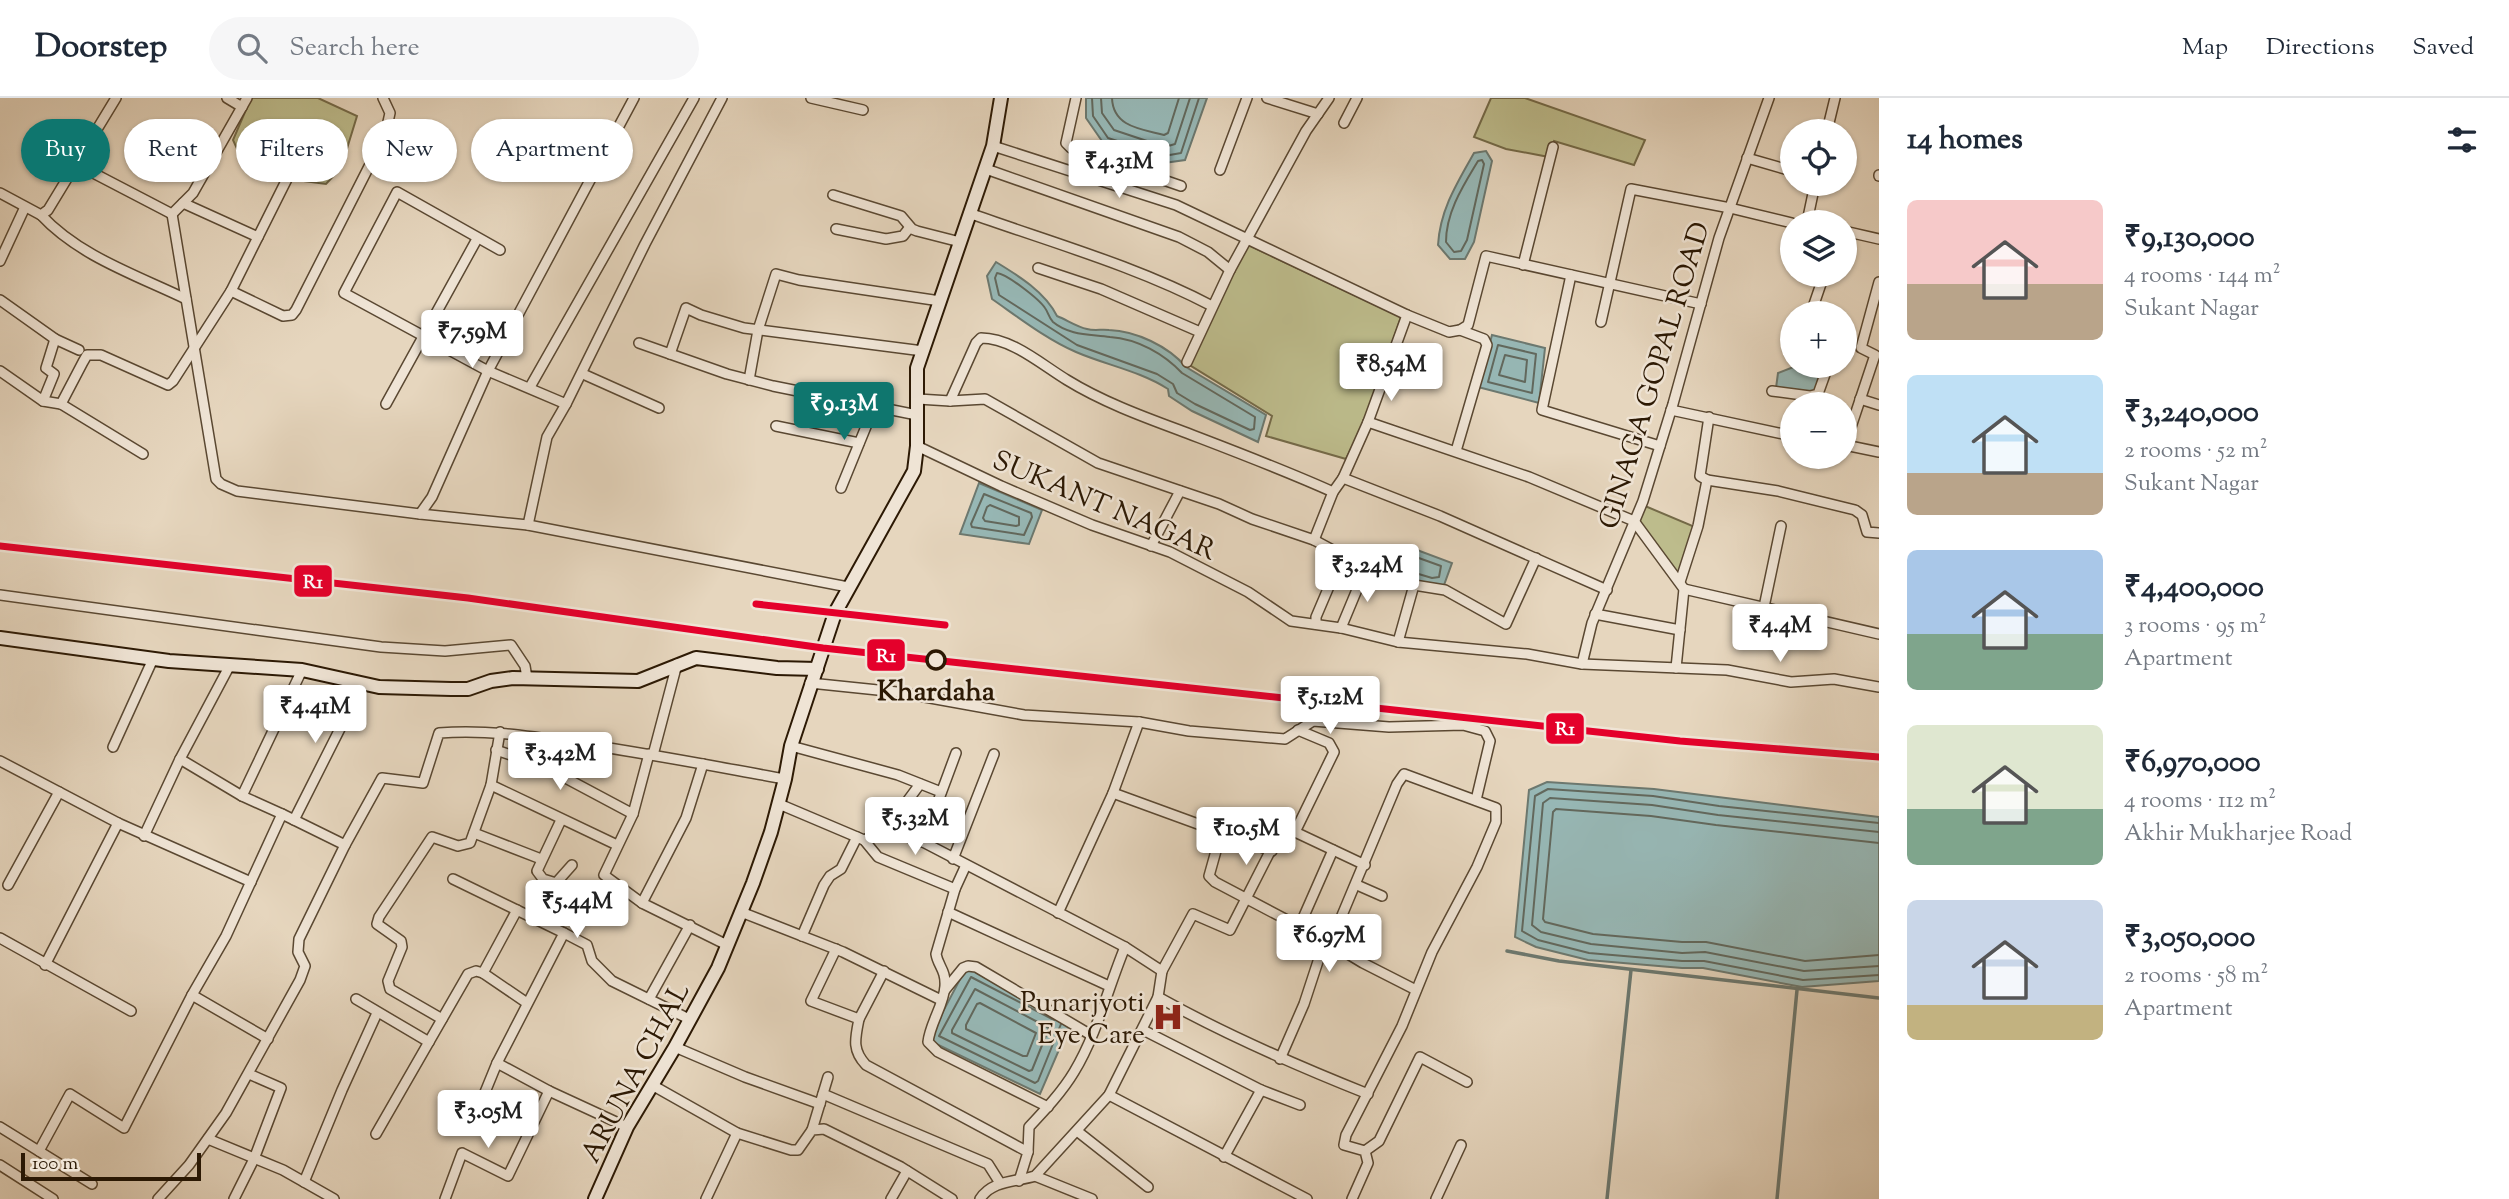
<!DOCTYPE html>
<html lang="en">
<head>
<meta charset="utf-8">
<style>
  body { margin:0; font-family:"Sorts Mill Goudy",serif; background:#f6f6f7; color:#1f2937; height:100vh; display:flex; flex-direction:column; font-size:26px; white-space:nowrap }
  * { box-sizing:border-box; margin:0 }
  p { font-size:23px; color:#747a83 }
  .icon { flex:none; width:38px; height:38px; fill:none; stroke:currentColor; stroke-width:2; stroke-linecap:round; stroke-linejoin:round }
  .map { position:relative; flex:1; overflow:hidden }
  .sheet { display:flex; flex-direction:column; background:#fff; width:630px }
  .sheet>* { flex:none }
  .guide { position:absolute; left:21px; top:21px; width:665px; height:63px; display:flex; gap:14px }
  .tools { position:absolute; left:1780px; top:21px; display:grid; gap:14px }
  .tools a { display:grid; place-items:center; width:77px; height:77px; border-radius:50%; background:#fff; box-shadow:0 2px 5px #0004; font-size:35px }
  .scale { position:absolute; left:21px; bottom:18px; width:180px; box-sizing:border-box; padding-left:7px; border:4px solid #2c1904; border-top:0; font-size:19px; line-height:24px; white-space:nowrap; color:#2c1904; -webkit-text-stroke:5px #efe4d5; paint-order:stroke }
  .price { position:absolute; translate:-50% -60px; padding:0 16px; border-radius:7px; background:#fff; color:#222; font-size:23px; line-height:46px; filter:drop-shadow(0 2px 4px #0008) }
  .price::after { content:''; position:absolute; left:50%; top:42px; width:21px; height:16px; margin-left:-10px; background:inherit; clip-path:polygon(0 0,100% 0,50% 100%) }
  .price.selected { background:#0f766e; color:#fff }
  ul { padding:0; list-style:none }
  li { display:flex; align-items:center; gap:21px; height:175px; padding:0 28px }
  li span { display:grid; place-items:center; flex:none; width:196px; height:140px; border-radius:10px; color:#555 }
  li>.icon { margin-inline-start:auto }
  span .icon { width:84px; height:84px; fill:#fffc; stroke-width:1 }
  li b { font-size:30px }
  h2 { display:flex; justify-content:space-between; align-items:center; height:84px; padding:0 28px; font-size:30px }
  .pill { padding:0 24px; border-radius:32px; background:#fff; box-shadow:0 2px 5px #0004; font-size:24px; line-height:63px }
  .pill.selected { background:#0f766e; color:#fff }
  header { display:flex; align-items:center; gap:42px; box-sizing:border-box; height:98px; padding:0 35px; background:#fff; border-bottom:2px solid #e0e1e3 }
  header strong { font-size:33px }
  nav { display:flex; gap:38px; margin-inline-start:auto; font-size:24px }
  .search { width:490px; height:63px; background:#f6f6f7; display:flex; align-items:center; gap:18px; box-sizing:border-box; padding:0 24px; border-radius:38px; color:#747a83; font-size:26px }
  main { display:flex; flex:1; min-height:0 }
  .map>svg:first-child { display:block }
</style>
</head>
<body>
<header>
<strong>Doorstep</strong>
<div class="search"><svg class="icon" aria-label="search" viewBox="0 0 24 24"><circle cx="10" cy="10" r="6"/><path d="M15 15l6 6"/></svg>Search here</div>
<nav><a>Map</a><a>Directions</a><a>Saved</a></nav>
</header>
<main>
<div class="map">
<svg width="1879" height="1101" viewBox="0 0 1879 1101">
  <rect width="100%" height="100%" fill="#e6d6be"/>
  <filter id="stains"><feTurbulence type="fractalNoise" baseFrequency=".00286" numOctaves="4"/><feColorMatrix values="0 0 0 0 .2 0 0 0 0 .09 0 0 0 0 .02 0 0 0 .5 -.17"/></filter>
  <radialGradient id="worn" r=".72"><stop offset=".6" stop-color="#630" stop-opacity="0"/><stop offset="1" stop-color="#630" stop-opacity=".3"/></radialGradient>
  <g fill="#bdbc8c" stroke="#746a48" stroke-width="2">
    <polygon points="251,0 318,0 357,18 341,70 326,86 296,82 239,55 233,42"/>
    <polygon points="1491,0 1525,0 1645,42 1634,67 1554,43 1549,59 1506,51 1474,39"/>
    <polygon points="1248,147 1401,219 1367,319 1346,361 1266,338 1272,318 1188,266 1212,215"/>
    <polygon points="1645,408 1695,429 1678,478 1639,424"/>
  </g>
  <g fill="#97b8b6" stroke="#6c786f" stroke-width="2">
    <polygon points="1086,0 1207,0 1185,62 1164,65 1104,46 1086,20"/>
    <path d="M 1486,53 L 1492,63 L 1474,144 L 1465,161 L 1450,161 L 1438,147 C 1440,112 1457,85 1474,55 Z"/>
    <path d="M 996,164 C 1019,178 1045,194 1057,218 C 1067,222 1077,229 1087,231 C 1094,233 1102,231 1109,232 C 1136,233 1168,248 1186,269 L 1266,317 L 1258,344 L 1192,313 L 1169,298 L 1168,291 C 1140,273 1106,267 1076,254 C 1046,241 1018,219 992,201 L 987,178 Z"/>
    <polygon points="1492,237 1545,250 1539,305 1478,289"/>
    <polygon points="1796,268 1823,268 1817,292 1807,294 1776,290 1778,275"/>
    <polygon points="979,385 1042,412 1029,446 960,436"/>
    <polygon points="1409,449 1452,465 1444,487 1431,487 1401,478"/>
    <polygon points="1547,684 1654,691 1879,719 1879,883 1802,889 1703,870 1682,870 1588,862 1536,849 1515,839 1529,692"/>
    <polygon points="967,868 1071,924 1040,996 928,942"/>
  </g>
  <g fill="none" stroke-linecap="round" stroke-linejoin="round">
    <g stroke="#62685d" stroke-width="2">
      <polyline points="1092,0 1093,18 1108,40 1164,58 1181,55 1199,0"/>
      <polyline points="1101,0 1102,15 1114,32 1165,49 1175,46 1190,0"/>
      <path d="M 1112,0 C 1113,29 1141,31 1164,37 L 1168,35 L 1179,0"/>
      <path d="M 1482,62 L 1484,66 L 1467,142 L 1461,153 L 1454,154 L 1446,144 C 1446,114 1463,88 1478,63 Z"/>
      <path d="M 997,175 C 1007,176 1039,201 1045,210 C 1048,214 1049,220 1053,224 C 1070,238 1091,236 1110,239 C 1138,241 1164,256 1182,275 L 1255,319 L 1254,331 L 1250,332 L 1195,306 L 1177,295 L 1173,286 L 1157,276 L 1077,247 L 999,197 L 995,180 Z"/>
      <polygon points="1498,247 1536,256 1532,295 1488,284"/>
      <polygon points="1505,257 1527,262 1525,284 1499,277"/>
      <polygon points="984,396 1031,415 1032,419 1024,437 972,429 971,426"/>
      <polygon points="990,407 1019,419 1019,427 1016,428 985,423 983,420 987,409"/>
      <polygon points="1416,459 1441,468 1439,479 1432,480 1412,474 1413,462"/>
      <polyline points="1879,725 1719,708 1653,698 1548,691 1535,698 1522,833 1538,842 1589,855 1682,863 1704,863 1803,882 1879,877"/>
      <polyline points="1879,734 1718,717 1652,707 1550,700 1543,705 1532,827 1541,834 1591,846 1682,855 1705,854 1804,873 1879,868"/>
      <polyline points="1879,745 1716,727 1651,718 1556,711 1553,714 1543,821 1545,824 1593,836 1682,844 1706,844 1805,863 1879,857"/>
      <polygon points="975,891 1049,930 1032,972 1029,973 952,935 952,932"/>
      <polygon points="980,905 1036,935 1027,958 1023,958 966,931 966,927 977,906"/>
      <polyline points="1054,922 971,879 939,938 1035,985 1038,983 1061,926"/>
    </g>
    <g stroke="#6c786f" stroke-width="3.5">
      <polyline points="1507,853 1559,863 1879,900"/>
      <polyline points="1607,1101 1631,872"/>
      <polyline points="1777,1101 1797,892"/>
    </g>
    <g stroke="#5a4832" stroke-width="12">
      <g id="street">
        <polyline points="227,0 242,9"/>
        <polyline points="811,0 863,12"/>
        <polyline points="1076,0 1066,45 1071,50 1181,88"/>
        <polyline points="1267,0 1318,16"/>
        <polyline points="1344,25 1357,0"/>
        <polyline points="1827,33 1835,0"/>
        <polyline points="993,48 1176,107 1407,217 1449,234 1460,232 1468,227 1486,158 1701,206"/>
        <polyline points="1747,60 1792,73"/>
        <polyline points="76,66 172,116 193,95 247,0"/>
        <polyline points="986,71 1179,139 1208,154 1230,172"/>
        <polyline points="1220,72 1247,0"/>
        <polyline points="1879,77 1879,78"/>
        <polyline points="0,95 41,117 48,112 116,0"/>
        <polyline points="833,97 901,118 912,131 917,133 960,144"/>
        <polyline points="183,105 258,139"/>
        <path d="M 969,115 C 1050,144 1136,168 1212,208"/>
        <polyline points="172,116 216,381 221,386 237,393 420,416 432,399 488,273 634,0"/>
        <path d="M 41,117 C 79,158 136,177 186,201"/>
        <polyline points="1807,124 1815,86"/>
        <polyline points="836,131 886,141 903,138 910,129"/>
        <polyline points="1844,133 1879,141"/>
        <polyline points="500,152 397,94 344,195 488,273 566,306 645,146 722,0"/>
        <polyline points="0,163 25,109"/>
        <polyline points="1523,167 1553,49"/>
        <polyline points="1038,170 1101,191 1200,234"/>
        <polyline points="1571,177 1542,312 1660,348"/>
        <polyline points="1879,184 1861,250 1875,257 1845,347 1879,354"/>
        <polyline points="231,193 283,218 292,217 296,212 385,37 390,15 383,0"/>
        <polyline points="0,202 55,241"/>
        <polyline points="1811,215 1824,177"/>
        <polyline points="1601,224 1631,91 1730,110 1792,125"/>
        <polyline points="639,245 727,276 773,288 917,317"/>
        <polyline points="670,256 686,210 701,217 744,230 923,253"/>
        <polyline points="1187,264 1230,172 1306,33 1329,0"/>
        <polyline points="0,273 43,303 61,306 143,356"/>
        <polyline points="583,276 659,310"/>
        <polyline points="749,282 758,232 776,176 799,182 940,203"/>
        <polyline points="530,289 694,0"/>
        <polyline points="1772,293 1810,298 1818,296 1828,268"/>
        <polyline points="918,301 950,303 985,301 1098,365 1219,406 1252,421 1314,442 1366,470 1414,487 1445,492 1506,526 1536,460"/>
        <polyline points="1860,301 1879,307"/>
        <polyline points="43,303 54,276 46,270 55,241 79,252"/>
        <path d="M 950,303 L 976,245 L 981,240 C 1012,240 1042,267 1067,282 C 1101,303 1141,318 1179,332 C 1231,352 1282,371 1333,394"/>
        <polyline points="61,306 83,264 87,257 101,257 168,287 173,283 231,193 288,79"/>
        <polyline points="386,306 477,141"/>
        <polyline points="1800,306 1805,306"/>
        <polyline points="1671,312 1788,337 1792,326"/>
        <polyline points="1368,324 1529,379 1634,423 1684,491 1676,570"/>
        <polyline points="776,328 859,345"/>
        <polyline points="917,348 1001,388 1092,427 1170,454 1248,494 1291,523 1341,530 1398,544 1527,556 1582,566 1727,572 1791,584 1834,581 1879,589"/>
        <polyline points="1456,353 1487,247 1484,241 1460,232"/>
        <polyline points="1343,380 1440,418 1607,492"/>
        <polyline points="1707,382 1778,393 1855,412 1862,417 1867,434 1879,435"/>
        <polyline points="841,390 874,309"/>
        <polyline points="420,416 528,427 848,489"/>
        <polyline points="528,427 547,339 566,306"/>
        <polyline points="1314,442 1333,394 1343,380 1368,324 1407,217"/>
        <polyline points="1151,448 1180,393"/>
        <polyline points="1680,484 1698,428 1707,382 1700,378 1709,319"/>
        <polyline points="1684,491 1879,536"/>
        <polyline points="0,497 381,549 445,553 511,547 525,568 527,580"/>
        <polyline points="1764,509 1781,428"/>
        <polyline points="1595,516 1680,532"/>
        <polyline points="1316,526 1316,519 1342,458"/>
        <polyline points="1341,530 1366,470"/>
        <polyline points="1398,544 1414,487"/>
        <polyline points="1582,566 1592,525 1643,403 1673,306 1719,140 1769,0"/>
        <polyline points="810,585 897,594 1024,617 1139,624 1189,633 1285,641 1313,623 1389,629 1463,627 1485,633 1490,643 1476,702"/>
        <polyline points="791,648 898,677 941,694"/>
        <polyline points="113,649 153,561"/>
        <polyline points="496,652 543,668 633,716"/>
        <polyline points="649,656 633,716 604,777 642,805 727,847"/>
        <polyline points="653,657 677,566"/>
        <polyline points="180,661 242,698 282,716"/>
        <polyline points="0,663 118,725"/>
        <polyline points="491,687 500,634"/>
        <polyline points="1113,695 1272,753"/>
        <polyline points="242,698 302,572"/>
        <path d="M 779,706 L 864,742 L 886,732 L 923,744 L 1125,849 L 1162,873 L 1158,899 L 1109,997 L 1035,1078 C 1016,1084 992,1082 980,1101"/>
        <polyline points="294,722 363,585"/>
        <polyline points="561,722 537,773 543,781 556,785 572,767"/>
        <polyline points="886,732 920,686"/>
        <polyline points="1295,734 1334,654 1329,645 1298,632"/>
        <polyline points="474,735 541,761"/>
        <polyline points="1221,735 1209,778 1215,784 1325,842"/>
        <polyline points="144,738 180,661 230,567"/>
        <polyline points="864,742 878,759 955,791"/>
        <polyline points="923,744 956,655"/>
        <polyline points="953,761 994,656"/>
        <path d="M 966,767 L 955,791 L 936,856 C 938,868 946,872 945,888 C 944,907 930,925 928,944 L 938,954 L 1048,1009"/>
        <polyline points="453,781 564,835 497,965"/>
        <polyline points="8,787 59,694"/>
        <polyline points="1357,787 1382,798"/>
        <polyline points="642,805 686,720 703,666"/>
        <polyline points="741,814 843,854 941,902"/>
        <polyline points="948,814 1109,888"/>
        <polyline points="1058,815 1113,695 1139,624"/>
        <polyline points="1300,827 1333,752"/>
        <polyline points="564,835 587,847 592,863 612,883 689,921"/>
        <polyline points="802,838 824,787 830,778 841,771 857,739"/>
        <polyline points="0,840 131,913"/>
        <polyline points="1330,846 1397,686 1404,676 1496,710 1496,724 1477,769 1432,854 1402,928 1346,1037 1344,1047 1365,1053 1368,1065 1352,1101"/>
        <path d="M 836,851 L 811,903 L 859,921 C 855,941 852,952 866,967 L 1028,1054 L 1019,1083"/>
        <polyline points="45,867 118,725 251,784"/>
        <polyline points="1162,873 1193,816 1230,832 1281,732 1295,734 1365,767"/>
        <polyline points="483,875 517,812"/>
        <polyline points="945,892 963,870 968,868 976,869 1091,937"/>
        <polyline points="192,897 268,941"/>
        <path d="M 1158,899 C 1226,937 1295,967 1368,996"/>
        <polyline points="356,901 429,944"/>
        <polyline points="649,901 690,827"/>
        <polyline points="442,921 390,891 388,883 402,849 401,843 377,826 379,819 432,739 458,748 470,745 491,687 617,747"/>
        <polyline points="859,921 884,873"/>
        <polyline points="1143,932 1261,992 1300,1007"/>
        <polyline points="675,949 745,979 820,1006"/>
        <polyline points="1280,961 1304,906 1325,842 1363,865 1416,892"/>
        <polyline points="652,987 737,1035 791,1052 798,1052 812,1032 824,1031 901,1069 952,1101"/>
        <polyline points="823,996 988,1066 1000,1085"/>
        <polyline points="1109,997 1307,1101"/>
        <polyline points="472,1026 497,965 549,993 627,1029"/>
        <polyline points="0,1029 92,1086"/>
        <polyline points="812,1032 828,979"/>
        <polyline points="1077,1033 1148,1089"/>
        <polyline points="376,1036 468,876 476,873 483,875 527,905"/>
        <polyline points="208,1041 283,1072 334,1101"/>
        <polyline points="39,1053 70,996 124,1030 192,897 226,838 282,716 345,747"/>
        <polyline points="1365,1053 1379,1043 1420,959 1467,984"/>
        <path d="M 1028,1054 L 1029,1029 C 1045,1012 1062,994 1074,974 C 1097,936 1108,890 1125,849"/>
        <polyline points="1224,1059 1261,992"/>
        <polyline points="0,1067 53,1101"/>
        <polyline points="1035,1078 1092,1101"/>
        <polyline points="304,1084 342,992 377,915"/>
        <path d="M 158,1101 L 189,1067 L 226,1015 L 300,882 L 305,868 L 298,854 L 299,841 L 345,747 L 382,680 L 423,685 L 439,635 C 488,631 535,639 583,646 C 651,656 718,669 785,681"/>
        <polyline points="234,1101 254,1061 281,990 249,976"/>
        <polyline points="445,1101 462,1055 508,1078 549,993"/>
        <polyline points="706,1101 737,1035"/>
        <polyline points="891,1101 907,1073"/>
        <polyline points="1436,1101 1461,1047"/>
      </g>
    </g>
    <g stroke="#2c1904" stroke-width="16">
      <g id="secondary">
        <polyline points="0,540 169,563 302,572 379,589 451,591 468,591 491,583 513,580 638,583 696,560 777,570 817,571"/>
        <polyline points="595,1101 627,1029 675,949 718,870 753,785 771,734 785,681 791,648 835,515 914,373 917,348 917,270 993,48 1001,0"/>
      </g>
    </g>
    <use href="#street" stroke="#efe4d5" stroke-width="9"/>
    <use href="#secondary" stroke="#efe4d5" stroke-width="12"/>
    <polyline stroke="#2c1904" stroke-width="3.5" stroke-dasharray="12 12" stroke-linecap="butt" points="0,448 468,500 823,550 1680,643 1879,659"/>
    <g stroke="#efe4d5" stroke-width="12">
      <g id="rail-1">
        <polyline points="0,448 468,500 823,550 1680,643 1879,659"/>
        <polyline points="756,506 945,527"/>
      </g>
    </g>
    <use href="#rail-1" stroke="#e4002b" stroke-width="7"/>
  </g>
  <defs>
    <g id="hospital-bare" transform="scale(2.415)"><path d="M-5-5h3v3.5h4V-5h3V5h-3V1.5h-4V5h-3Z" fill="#8f2418" stroke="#efe4d5" stroke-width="2.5" paint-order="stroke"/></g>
  </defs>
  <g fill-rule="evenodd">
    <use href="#hospital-bare" x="1168" y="919"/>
  </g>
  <circle fill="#efe4d5" stroke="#2c1904" stroke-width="3.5" cx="936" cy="562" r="9"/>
  <g text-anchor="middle" stroke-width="5" stroke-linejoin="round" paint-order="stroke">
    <g font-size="28" fill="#2c1904" stroke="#efe4d5">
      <text transform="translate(1653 277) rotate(-73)" y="10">GINAGA GOPAL ROAD</text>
      <text transform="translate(1105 406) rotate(23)" y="10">SUKANT NAGAR</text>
      <text transform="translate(634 974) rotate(-62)" y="10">ARUNA CHAL</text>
    </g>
    <g font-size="28" font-weight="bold" fill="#2c1904" stroke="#efe4d5">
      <text x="936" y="602">Khardaha</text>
    </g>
    <g font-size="28" fill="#2c1904" stroke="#efe4d5" text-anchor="end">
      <text x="1145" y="913">Punarjyoti<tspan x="1145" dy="32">Eye Care</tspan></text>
    </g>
  </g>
  <g stroke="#efe4d5" stroke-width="2.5">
    <rect x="293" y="466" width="40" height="34" rx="7" fill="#e4002b"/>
    <rect x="866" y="540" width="40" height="34" rx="7" fill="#e4002b"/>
    <rect x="1545" y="614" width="40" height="33" rx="7" fill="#e4002b"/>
  </g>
  <g font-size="19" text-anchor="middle" font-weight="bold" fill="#fff">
    <text x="313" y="490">R1</text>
    <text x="886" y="564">R1</text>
    <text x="1565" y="637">R1</text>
  </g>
  <rect width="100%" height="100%" filter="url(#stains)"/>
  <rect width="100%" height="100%" fill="url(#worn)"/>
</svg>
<div class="tools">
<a><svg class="icon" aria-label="locate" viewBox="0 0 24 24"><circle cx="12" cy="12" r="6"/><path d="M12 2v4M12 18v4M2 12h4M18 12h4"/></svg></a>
<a><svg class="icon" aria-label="layers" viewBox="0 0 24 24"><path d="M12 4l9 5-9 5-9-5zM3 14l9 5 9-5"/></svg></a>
<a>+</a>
<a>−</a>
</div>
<div class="scale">100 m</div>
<b class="price" style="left:1119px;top:102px">₹4.31M</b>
<b class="price" style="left:472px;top:272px">₹7.59M</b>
<b class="price" style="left:1391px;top:305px">₹8.54M</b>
<b class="price selected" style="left:844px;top:344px">₹9.13M</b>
<b class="price" style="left:1367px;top:506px">₹3.24M</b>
<b class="price" style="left:1780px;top:566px">₹4.4M</b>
<b class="price" style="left:1330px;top:638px">₹5.12M</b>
<b class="price" style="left:315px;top:647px">₹4.41M</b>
<b class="price" style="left:560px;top:694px">₹3.42M</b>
<b class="price" style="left:915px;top:759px">₹5.32M</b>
<b class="price" style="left:1246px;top:769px">₹10.5M</b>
<b class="price" style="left:577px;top:842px">₹5.44M</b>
<b class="price" style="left:1329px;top:876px">₹6.97M</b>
<b class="price" style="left:488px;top:1052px">₹3.05M</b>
<div class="guide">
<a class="pill selected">Buy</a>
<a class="pill">Rent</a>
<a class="pill">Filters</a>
<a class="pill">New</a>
<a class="pill">Apartment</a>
</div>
</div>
<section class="sheet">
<h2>14 homes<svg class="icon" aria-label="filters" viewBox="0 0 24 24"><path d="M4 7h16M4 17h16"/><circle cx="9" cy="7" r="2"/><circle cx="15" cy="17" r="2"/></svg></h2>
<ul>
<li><span style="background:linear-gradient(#f6c9c9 60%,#b9a48a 0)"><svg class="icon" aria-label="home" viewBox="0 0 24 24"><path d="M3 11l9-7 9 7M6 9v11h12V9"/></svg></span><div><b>₹9,130,000</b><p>4 rooms · 144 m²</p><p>Sukant Nagar</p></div></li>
<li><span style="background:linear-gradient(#bfe0f5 70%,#b9a48a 0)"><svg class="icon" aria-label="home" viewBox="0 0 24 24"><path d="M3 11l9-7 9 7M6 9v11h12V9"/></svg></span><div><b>₹3,240,000</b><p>2 rooms · 52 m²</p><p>Sukant Nagar</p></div></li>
<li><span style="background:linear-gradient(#a9c7e8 60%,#7fa58c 0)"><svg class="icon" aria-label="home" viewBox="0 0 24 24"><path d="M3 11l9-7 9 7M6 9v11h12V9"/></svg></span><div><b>₹4,400,000</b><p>3 rooms · 95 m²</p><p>Apartment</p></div></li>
<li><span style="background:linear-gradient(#dfe7d0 60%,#7fa58c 0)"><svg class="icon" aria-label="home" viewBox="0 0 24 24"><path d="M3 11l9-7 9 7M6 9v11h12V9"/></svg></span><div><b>₹6,970,000</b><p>4 rooms · 112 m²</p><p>Akhir Mukharjee Road</p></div></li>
<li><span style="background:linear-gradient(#c9d6e8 75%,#c2b280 0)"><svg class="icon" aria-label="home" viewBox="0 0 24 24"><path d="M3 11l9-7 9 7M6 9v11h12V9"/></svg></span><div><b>₹3,050,000</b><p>2 rooms · 58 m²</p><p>Apartment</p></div></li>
</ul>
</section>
</main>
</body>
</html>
